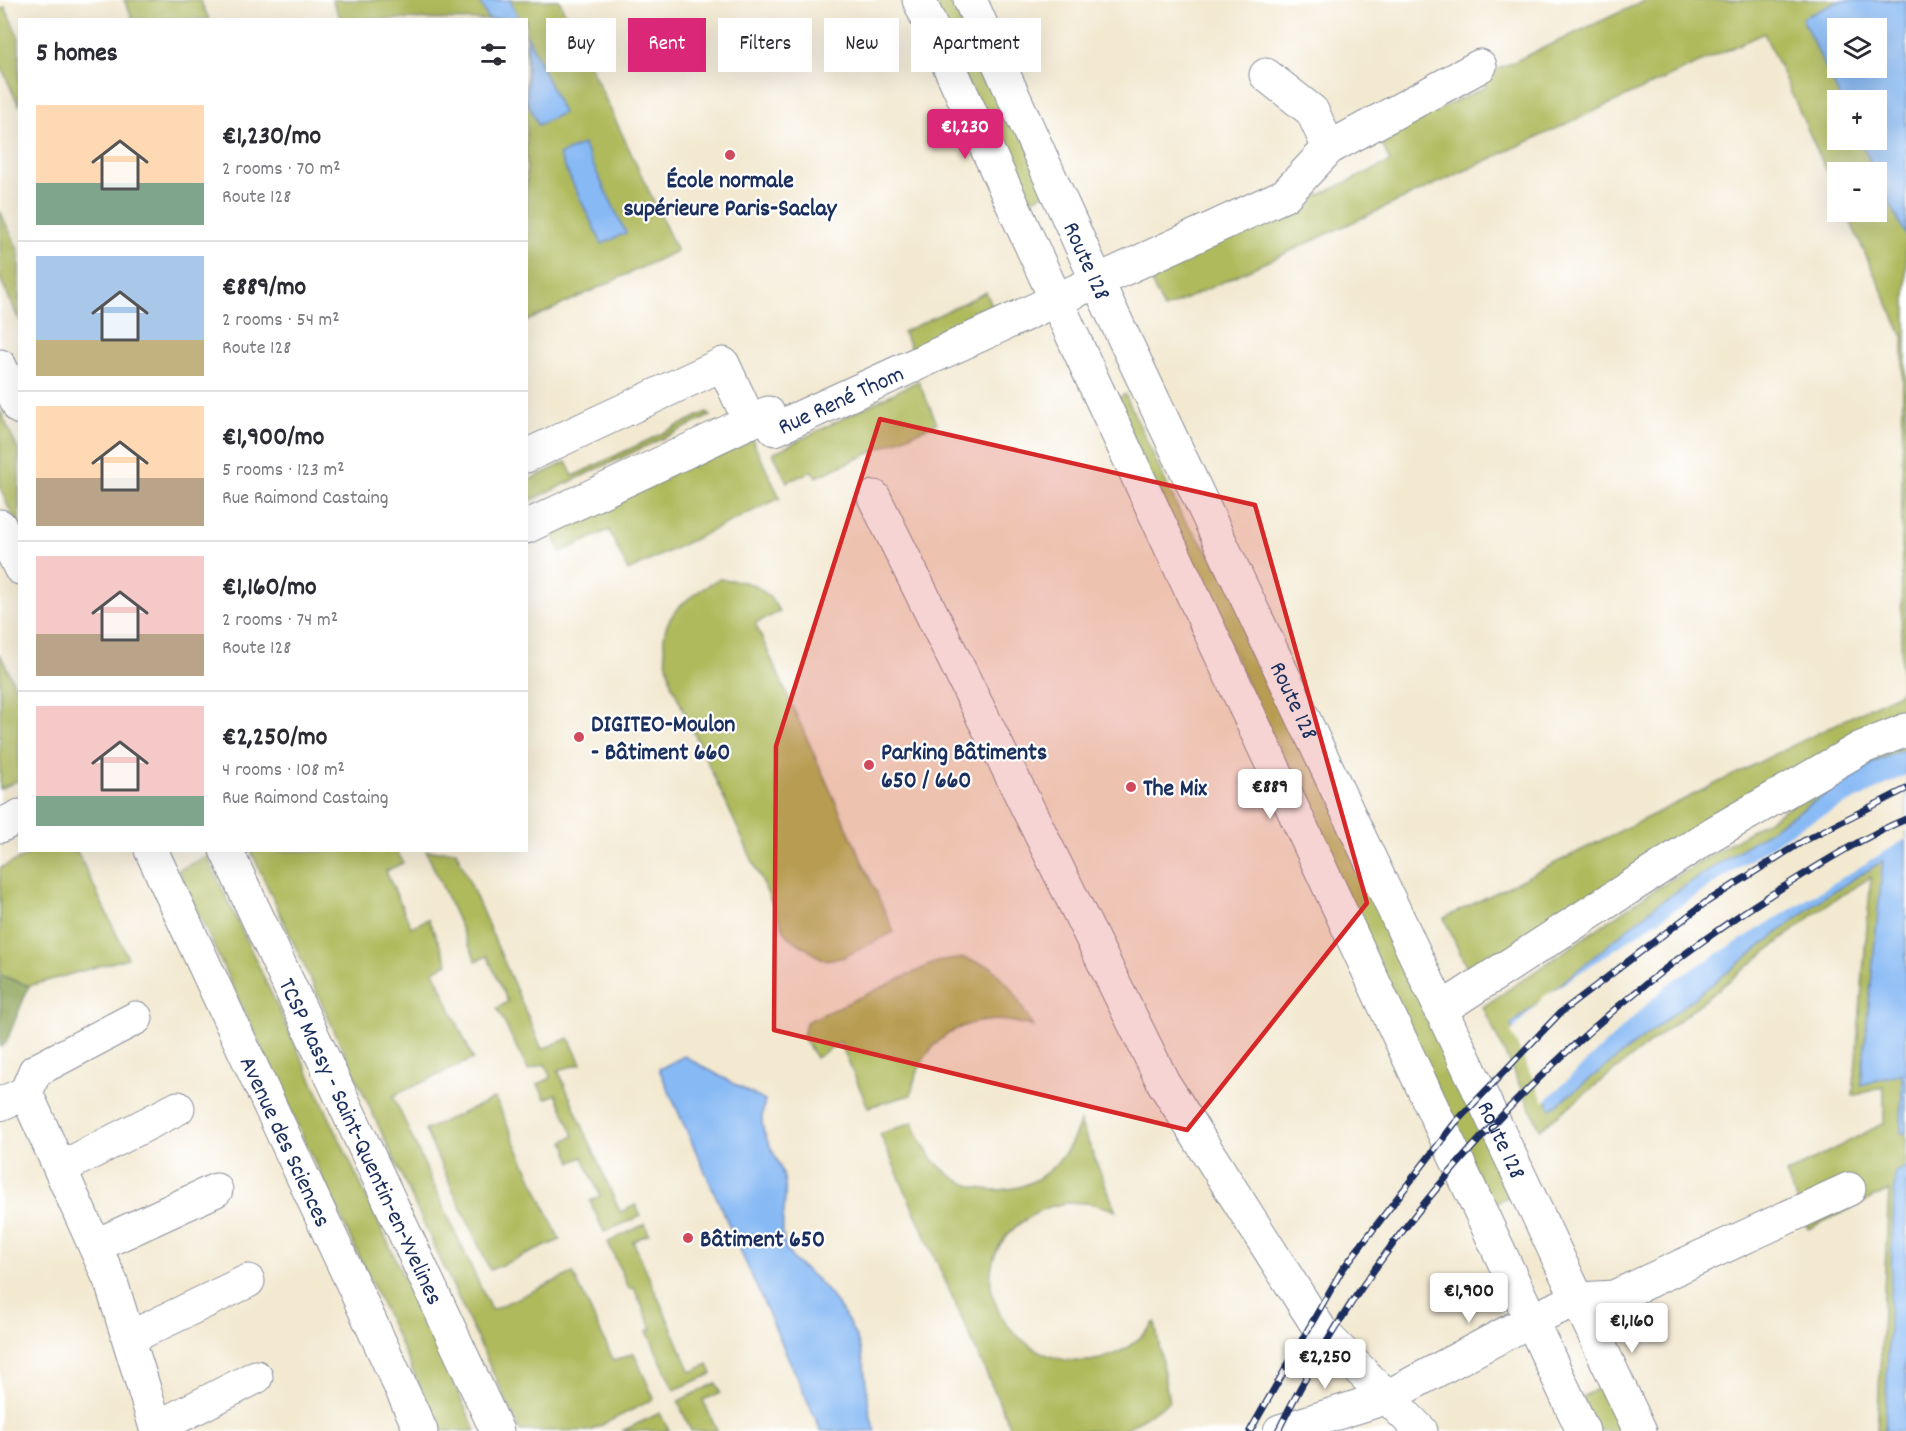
<!DOCTYPE html>
<html lang="en">
<head>
<meta charset="utf-8">
<style>
  body { margin:0; font-family:Dekko,sans-serif; background:#f2f2f3; color:#2b2b33; height:100vh; display:flex; flex-direction:column; font-size:22px; white-space:nowrap }
  * { box-sizing:border-box; margin:0 }
  p { font-size:20px; color:#7c7c81 }
  .icon { flex:none; width:33px; height:33px; fill:none; stroke:currentColor; stroke-width:2; stroke-linecap:round; stroke-linejoin:round }
  .map { position:relative; flex:1; overflow:hidden }
  .side { position:absolute; left:18px; top:18px; width:510px; height:834px; display:flex; flex-direction:column; background:#fff; border-radius:0px; box-shadow:0 6px 24px #0002 }
  .side>* { flex:none }
  .top-card { position:absolute; left:546px; top:18px; width:570px; height:54px; display:flex; gap:12px }
  .fabs { position:absolute; left:1827px; top:18px; display:grid; gap:12px }
  .fabs a { display:grid; place-items:center; width:60px; height:60px; border-radius:0px; background:#fff; box-shadow:0 6px 24px #0002; font-size:30px }
  .price { position:absolute; translate:-50% -51px; padding:0 14px; border-radius:6px; background:#fff; color:#222; font-size:20px; line-height:39px; filter:drop-shadow(0 2px 3px #0008) }
  .price::after { content:''; position:absolute; left:50%; top:36px; width:18px; height:14px; margin-left:-9px; background:inherit; clip-path:polygon(0 0,100% 0,50% 100%) }
  .price.selected { background:#db2777; color:#fff }
  ul { padding:0; list-style:none }
  li { display:flex; align-items:center; gap:18px; height:150px; padding:0 18px }
  li+li { border-top:2px solid #e1e1e2 }
  li span { display:grid; place-items:center; flex:none; width:168px; height:120px; border-radius:0px; color:#555 }
  li>.icon { margin-inline-start:auto }
  span .icon { width:72px; height:72px; fill:#fffc; stroke-width:1 }
  li b { font-size:26px }
  h2 { display:flex; justify-content:space-between; align-items:center; height:72px; padding:0 18px; font-size:26px }
  .tag { padding:0 21px; border-radius:0px; background:#fff; box-shadow:0 6px 24px #0002; font-size:21px; line-height:54px }
  .tag.selected { background:#db2777; color:#fff }
  .map>svg:first-child { display:block }
</style>
</head>
<body>
<div class="map">
<svg width="1906" height="1431" viewBox="0 0 1906 1431">
  <rect width="100%" height="100%" fill="#fff"/>
  <filter id="ink" filterUnits="userSpaceOnUse"><feTurbulence type="fractalNoise" baseFrequency=".0167" numOctaves="2"/><feDisplacementMap in="SourceGraphic" scale="12" xChannelSelector="R" yChannelSelector="G"/><feConvolveMatrix kernelMatrix="1 2 1 2 8 2 1 2 1" color-interpolation-filters="sRGB"/></filter>
  <filter id="wash" filterUnits="userSpaceOnUse"><feTurbulence type="fractalNoise" baseFrequency=".008" numOctaves="4" result="noise"/><feDisplacementMap in="SourceGraphic" scale="24" xChannelSelector="R" yChannelSelector="G"/><feGaussianBlur stdDeviation="1.35" result="paint"/><feColorMatrix in="noise" values="0 0 0 0 0 0 0 0 0 0 0 0 0 0 0 0 0 1.4 0 .05"/><feComposite in="paint" operator="in"/></filter>
  <g filter="url(#wash)">
    <rect width="100%" height="100%" fill="#f3e9d1"/>
    <g fill="#afba5c" stroke="#65745d" stroke-width="1.5" fill-rule="evenodd">
      <polygon points="124,0 200,0 209,19 133,19"/>
      <polygon points="332,0 559,0 677,251 527,321 526,20 341,19"/>
      <polygon points="929,0 959,0 1048,192 1023,204"/>
      <path d="M 1646,0 L 1906,0 L 1906,718 L 1470,975 L 1444,918 L 1901,692 L 1903,337 L 1846,212 L 1876,212 L 1876,172 L 1838,172 L 1837,194 L 1764,33 L 1164,309 L 1148,275 L 1390,162 L 1379,137 L 1486,87 L 1481,77 ZM 1838,28 L 1876,28 L 1876,68 L 1838,68 ZM 1838,100 L 1876,100 L 1876,140 L 1838,140 Z"/>
      <polygon points="5,7 19,38 19,106 0,64 0,10"/>
      <polygon points="0,211 19,252 19,320 0,278"/>
      <polygon points="986,292 996,314 913,353 903,332"/>
      <polygon points="918,381 937,423 816,477 812,471 787,482 773,453"/>
      <polygon points="1125,394 1181,515 1228,578 1515,1194 1491,1205 1115,400"/>
      <polygon points="0,410 19,452 19,530 0,488"/>
      <polygon points="707,412 710,416 527,502 527,481 566,462 573,476"/>
      <polygon points="749,433 780,498 628,571 609,530 561,552 549,526"/>
      <path d="M 719,579 C 751,582 763,583 780,612 L 755,623 L 894,932 L 842,958 L 824,960 L 787,936 L 671,683 C 669,671 665,658 664,645 C 661,612 695,593 719,579 Z"/>
      <polygon points="0,654 19,694 19,780 0,789"/>
      <polygon points="1906,741 1906,1431 1877,1431 1889,1190 1808,1229 1786,1174 1884,1123 1884,1087 1853,1096 1871,877 1826,905 1540,1129 1483,1007 1651,892 1799,801"/>
      <polygon points="37,851 77,851 128,958 29,986 0,975 0,868"/>
      <polygon points="251,851 397,851 403,863 386,871 411,927 428,919 448,963 434,971 473,1059 393,1096 491,1310 573,1273 614,1361 634,1353 654,1399 590,1431 520,1431"/>
      <polygon points="426,851 456,851 542,1049 569,1038 581,1064 558,1070 620,1212 636,1205 641,1216 604,1232 590,1201 600,1196 583,1157 572,1162 564,1141 574,1136 556,1094 545,1099 538,1084 551,1078 545,1064 528,1070 497,1008 508,1002 487,956 476,961"/>
      <polygon points="207,856 476,1431 441,1431 178,870"/>
      <path d="M 963,958 L 990,966 L 1012,989 L 1033,1027 C 976,1007 921,1033 911,1095 L 868,1107 L 840,1042 L 816,1058 L 803,1037 L 806,1022 L 936,962 Z"/>
      <polygon points="495,1098 560,1240 490,1270 425,1130"/>
      <path d="M 913,1122 C 942,1212 1051,1213 1080,1122 L 1116,1211 C 1087,1199 1057,1199 1029,1217 C 921,1286 1066,1431 1155,1322 L 1169,1402 L 1122,1431 L 1012,1431 L 880,1134 Z"/>
      <polygon points="645,1224 649,1234 633,1241 691,1372 708,1364 712,1374 674,1390 647,1331 652,1329 634,1288 629,1289 608,1242"/>
      <polygon points="716,1383 720,1393 703,1400 717,1431 691,1431 678,1401"/>
      <polygon points="1606,1385 1627,1431 1597,1431 1581,1397"/>
      <polygon points="660,1413 669,1431 622,1431"/>
    </g>
    <polygon fill="#8ba254" stroke="#536859" stroke-width="1.5" points="0,975 29,986 6,1043 0,1047"/>
    <g fill="#87b9f4" stroke="#5174a9" stroke-width="1.5" fill-rule="evenodd">
      <polygon points="479,0 510,0 519,19 488,19"/>
      <path d="M 1842,0 L 1906,0 L 1906,236 L 1860,140 L 1876,140 L 1876,100 L 1841,100 L 1802,18 ZM 1838,28 L 1876,28 L 1876,68 L 1838,68 Z"/>
      <polygon points="527,35 563,113 538,125 527,100"/>
      <polygon points="583,144 626,233 602,244 559,155"/>
      <polygon points="1906,749 1906,1132 1901,1134 1902,1073 1861,1085 1883,861 1824,897 1551,1109 1511,1025 1659,903 1876,761"/>
      <path d="M 684,1056 L 765,1101 C 753,1138 780,1150 785,1183 C 788,1208 775,1233 790,1255 C 796,1265 808,1271 817,1280 C 833,1296 846,1315 856,1337 C 869,1367 864,1402 875,1431 L 821,1431 L 659,1069 Z"/>
      <polygon points="1906,1168 1906,1431 1885,1431 1895,1172"/>
    </g>
    <polygon fill="#f3e9d1" points="1906,775 1906,839 1668,984 1544,1102 1511,1032 1543,997 1800,827"/>
  </g>
  <g filter="url(#ink)">
    <g fill="none" stroke-linecap="round" stroke-linejoin="round">
      <g stroke="#878c98" stroke-width="35">
        <g id="minor">
          <polyline points="1266,75 1312,111 1329,148"/>
          <polyline points="0,366 20,408"/>
          <polyline points="526,456 723,364 750,422"/>
          <polyline points="874,497 1163,1082 1321,1331 1421,1431"/>
          <polyline points="0,526 20,568"/>
          <path id="s1" d="M 526,527 L 768,413 L 775,429 L 1285,195 L 1329,148 L 1480,66"/>
          <polyline points="0,826 20,816"/>
          <path id="s2" d="M 151,850 L 421,1431"/>
          <path id="s3" d="M 226,850 L 497,1431"/>
          <polyline points="1440,1010 1712,834 1861,748 1906,730"/>
          <polyline points="136,1018 35,1071 26,1093 111,1282 157,1431"/>
          <polyline points="0,1104 26,1093"/>
          <polyline points="61,1168 178,1108"/>
          <polyline points="95,1246 216,1190"/>
          <polyline points="129,1338 248,1281"/>
          <polyline points="156,1428 256,1377"/>
          <polyline points="1280,1431 1385,1398 1531,1320 1578,1299 1614,1297 1849,1189"/>
        </g>
      </g>
      <g stroke="#878c98" stroke-width="35">
        <g id="major">
          <polyline points="919,0 1095,385 1583,1431"/>
          <path id="s4" d="M 970,0 L 1097,281 L 1640,1431"/>
        </g>
      </g>
      <use href="#minor" stroke="#fff" stroke-width="33"/>
      <use href="#major" stroke="#fff" stroke-width="33"/>
      <g stroke="#1b2f5e" stroke-width="7">
        <g id="rail">
          <polyline points="1250,1431 1342,1270 1455,1123 1560,1013 1705,903 1805,840 1906,789"/>
          <path d="M 1278,1431 C 1385,1213 1568,1024 1772,894 C 1816,867 1859,839 1906,819"/>
        </g>
      </g>
      <use href="#rail" stroke="#fff" stroke-width="4.5" stroke-dasharray="14" stroke-linecap="butt"/>
    </g>
  </g>
  <path fill="#d62828" fill-opacity="0.2" stroke="#d62828" stroke-width="4.5" stroke-linejoin="round" d="M 880,419 L 1255,505 L 1367,903 L 1187,1130 L 774,1030 L 776,746 Z"/>
  <g fill="#d1495b" stroke="#fff" stroke-width="2">
    <circle cx="730" cy="155" r="6"/>
    <circle cx="579" cy="737" r="6"/>
    <circle cx="869" cy="765" r="6"/>
    <circle cx="1131" cy="787" r="6"/>
    <circle cx="688" cy="1238" r="6"/>
  </g>
  <g text-anchor="middle" stroke-width="4.5" stroke-linejoin="round" paint-order="stroke">
    <g font-size="24" font-weight="bold" fill="#1b2f5e" stroke="#fff" text-anchor="start">
      <text x="730" y="187" text-anchor="middle">École normale<tspan x="730" dy="28">supérieure Paris-Saclay</tspan></text>
      <text x="591" y="731">DIGITEO-Moulon<tspan x="591" dy="28">- Bâtiment 660</tspan></text>
      <text x="881" y="759">Parking Bâtiments<tspan x="881" dy="28">650 / 660</tspan></text>
      <text x="1143" y="795">The Mix</text>
      <text x="700" y="1246">Bâtiment 650</text>
    </g>
    <g font-size="24" fill="#1b2f5e" stroke="#fff">
      <text dy="8" stroke="none"><textPath href="#s4" startOffset="286">Route 128</textPath></text>
      <text dy="8" stroke="none"><textPath href="#s1" startOffset="357">Rue René Thom</textPath></text>
      <text dy="8" stroke="none"><textPath href="#s4" startOffset="772">Route 128</textPath></text>
      <text dy="8" stroke="none"><textPath href="#s4" startOffset="1258">Route 128</textPath></text>
      <text dy="8" stroke="none"><textPath href="#s2" startOffset="321">Avenue des Sciences</textPath></text>
      <text dy="8" stroke="none"><textPath href="#s3" startOffset="321">TCSP Massy - Saint-Quentin-en-Yvelines</textPath></text>
    </g>
  </g>
</svg>
<div class="fabs">
<a><svg class="icon" aria-label="layers" viewBox="0 0 24 24"><path d="M12 4l9 5-9 5-9-5zM3 14l9 5 9-5"/></svg></a>
<a>+</a>
<a>−</a>
</div>
<b class="price selected" style="left:965px;top:160px">€1,230</b>
<b class="price" style="left:1270px;top:820px">€889</b>
<b class="price" style="left:1469px;top:1324px">€1,900</b>
<b class="price" style="left:1632px;top:1354px">€1,160</b>
<b class="price" style="left:1325px;top:1390px">€2,250</b>
<div class="top-card">
<a class="tag">Buy</a>
<a class="tag selected">Rent</a>
<a class="tag">Filters</a>
<a class="tag">New</a>
<a class="tag">Apartment</a>
</div>
<section class="side">
<h2>5 homes<svg class="icon" aria-label="filters" viewBox="0 0 24 24"><path d="M4 7h16M4 17h16"/><circle cx="9" cy="7" r="2"/><circle cx="15" cy="17" r="2"/></svg></h2>
<ul>
<li><span style="background:linear-gradient(#ffd9b3 65%,#7fa58c 0)"><svg class="icon" aria-label="home" viewBox="0 0 24 24"><path d="M3 11l9-7 9 7M6 9v11h12V9"/></svg></span><div><b>€1,230/mo</b><p>2 rooms · 70 m²</p><p>Route 128</p></div></li>
<li><span style="background:linear-gradient(#a9c7e8 70%,#c2b280 0)"><svg class="icon" aria-label="home" viewBox="0 0 24 24"><path d="M3 11l9-7 9 7M6 9v11h12V9"/></svg></span><div><b>€889/mo</b><p>2 rooms · 54 m²</p><p>Route 128</p></div></li>
<li><span style="background:linear-gradient(#ffd9b3 60%,#b9a48a 0)"><svg class="icon" aria-label="home" viewBox="0 0 24 24"><path d="M3 11l9-7 9 7M6 9v11h12V9"/></svg></span><div><b>€1,900/mo</b><p>5 rooms · 123 m²</p><p>Rue Raimond Castaing</p></div></li>
<li><span style="background:linear-gradient(#f6c9c9 65%,#b9a48a 0)"><svg class="icon" aria-label="home" viewBox="0 0 24 24"><path d="M3 11l9-7 9 7M6 9v11h12V9"/></svg></span><div><b>€1,160/mo</b><p>2 rooms · 74 m²</p><p>Route 128</p></div></li>
<li><span style="background:linear-gradient(#f6c9c9 75%,#7fa58c 0)"><svg class="icon" aria-label="home" viewBox="0 0 24 24"><path d="M3 11l9-7 9 7M6 9v11h12V9"/></svg></span><div><b>€2,250/mo</b><p>4 rooms · 108 m²</p><p>Rue Raimond Castaing</p></div></li>
</ul>
</section>
</div>
</body>
</html>
